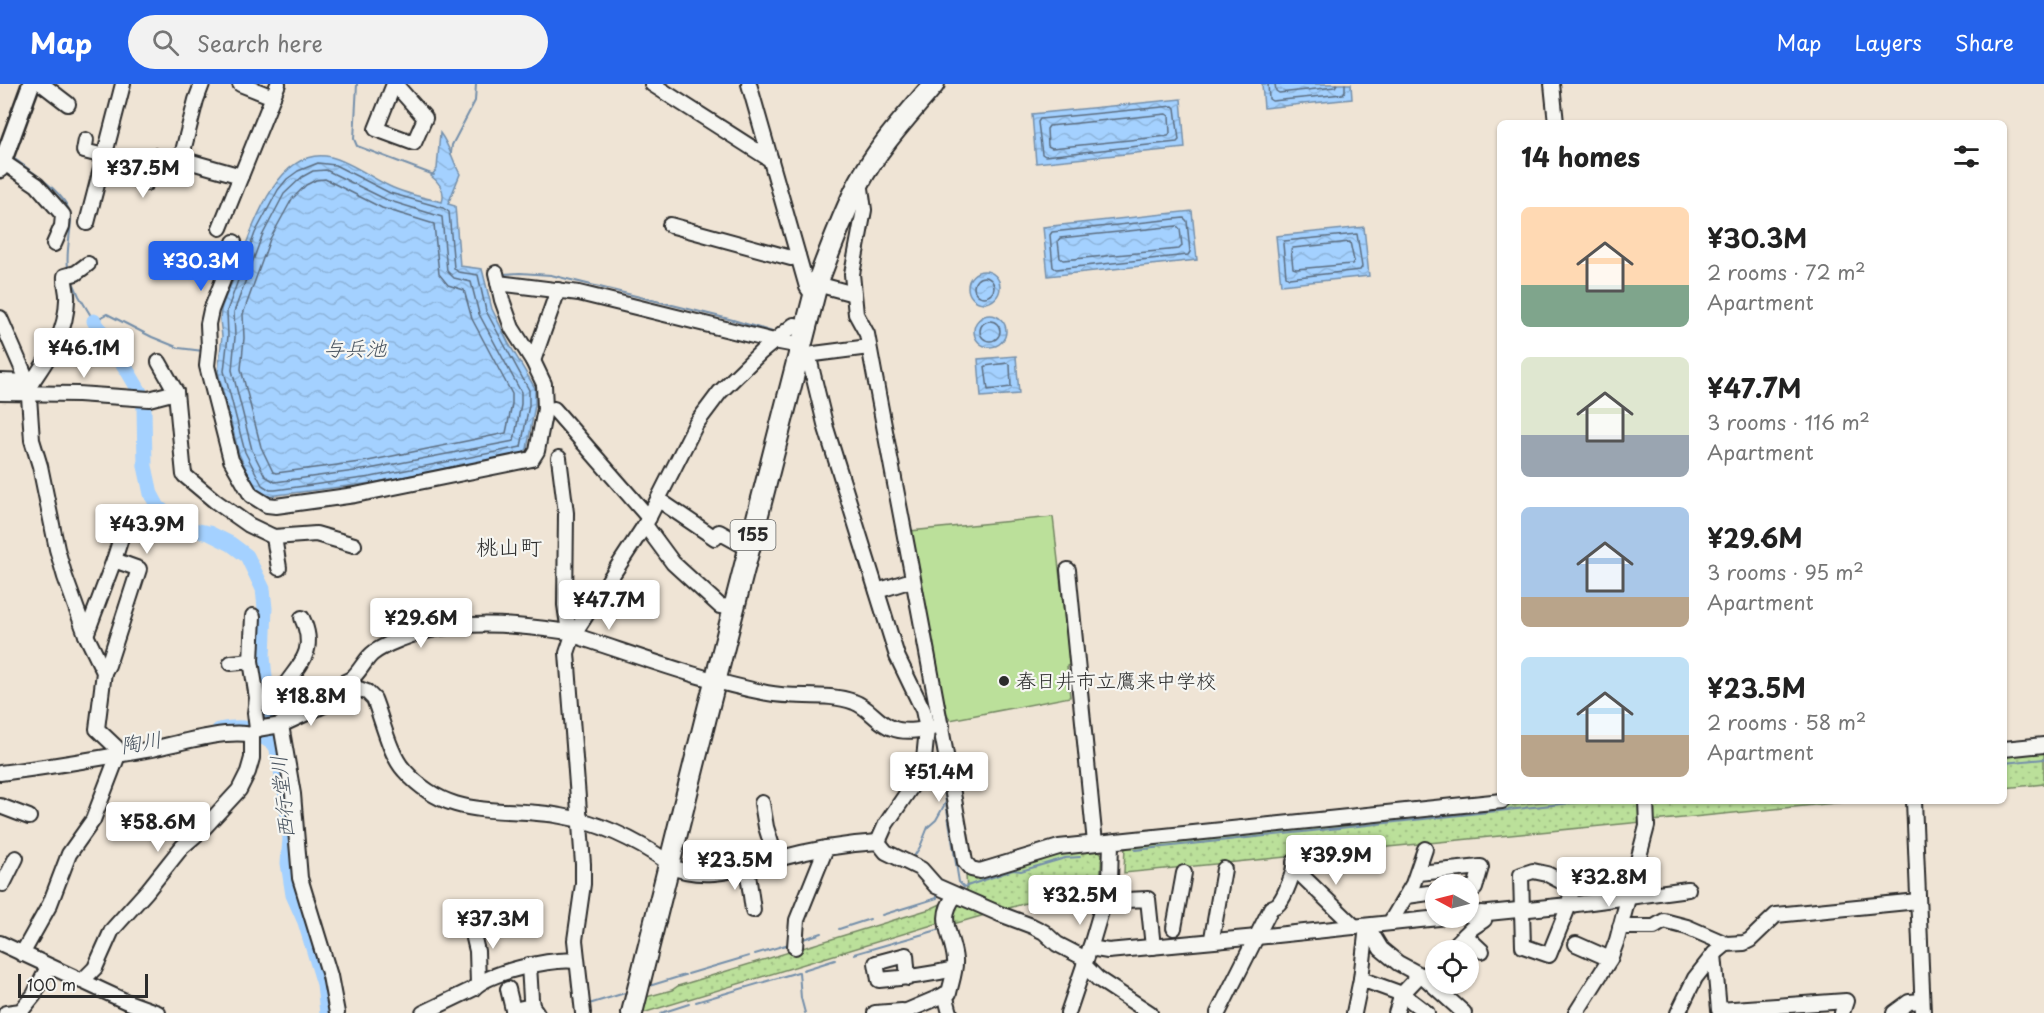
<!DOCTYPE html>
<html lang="en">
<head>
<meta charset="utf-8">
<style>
  body { margin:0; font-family:"Playpen Sans","Klee One",sans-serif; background:#f2f2f2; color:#222; height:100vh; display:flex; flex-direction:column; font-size:22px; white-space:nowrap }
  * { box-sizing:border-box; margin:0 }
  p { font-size:20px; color:#767676 }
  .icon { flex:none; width:33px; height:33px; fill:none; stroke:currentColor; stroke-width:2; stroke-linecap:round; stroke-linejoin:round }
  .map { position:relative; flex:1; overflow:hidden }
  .drawer { position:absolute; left:1497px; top:36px; width:510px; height:684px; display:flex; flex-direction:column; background:#fff; border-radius:9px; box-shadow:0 2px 4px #0004 }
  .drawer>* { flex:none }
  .needle { width:39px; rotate:277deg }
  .controls { position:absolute; left:1425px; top:790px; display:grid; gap:12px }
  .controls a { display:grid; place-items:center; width:54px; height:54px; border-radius:50%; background:#fff; box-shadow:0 2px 4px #0004; font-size:30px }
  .scale { position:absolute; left:18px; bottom:15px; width:130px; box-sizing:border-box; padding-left:6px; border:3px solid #2b2b2b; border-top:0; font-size:16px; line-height:21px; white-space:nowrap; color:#2b2b2b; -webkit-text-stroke:4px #f6f6f2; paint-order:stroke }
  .price { position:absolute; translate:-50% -51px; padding:0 14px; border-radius:6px; background:#fff; color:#222; font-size:20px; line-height:39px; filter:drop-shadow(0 2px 3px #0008) }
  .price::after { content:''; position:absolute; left:50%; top:36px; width:18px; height:14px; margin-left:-9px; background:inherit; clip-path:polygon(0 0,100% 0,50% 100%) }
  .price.active { background:#2563eb; color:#fff }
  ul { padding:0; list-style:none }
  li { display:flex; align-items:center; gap:18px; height:150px; padding:0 24px }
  li span { display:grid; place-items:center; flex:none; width:168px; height:120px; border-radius:9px; color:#555 }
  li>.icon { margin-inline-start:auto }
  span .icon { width:72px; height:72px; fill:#fffc; stroke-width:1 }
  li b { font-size:26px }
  h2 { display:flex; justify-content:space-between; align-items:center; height:72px; padding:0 24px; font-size:26px }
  header { display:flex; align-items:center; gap:36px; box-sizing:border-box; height:84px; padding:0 30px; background:#2563eb; color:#fff }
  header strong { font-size:28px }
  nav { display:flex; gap:33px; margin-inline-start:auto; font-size:21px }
  .search { width:420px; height:54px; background:#f2f2f2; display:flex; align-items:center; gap:15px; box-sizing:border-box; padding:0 21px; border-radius:33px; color:#767676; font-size:22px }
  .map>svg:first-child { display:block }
</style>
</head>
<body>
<header>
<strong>Map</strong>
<div class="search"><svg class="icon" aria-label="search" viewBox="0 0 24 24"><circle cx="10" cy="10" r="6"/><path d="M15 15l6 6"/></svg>Search here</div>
<nav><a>Map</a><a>Layers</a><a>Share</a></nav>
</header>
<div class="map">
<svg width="2044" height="929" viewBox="0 0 2044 929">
  <defs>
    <pattern id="grass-dots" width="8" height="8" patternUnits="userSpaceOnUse" patternTransform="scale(1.5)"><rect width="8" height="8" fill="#bbe09a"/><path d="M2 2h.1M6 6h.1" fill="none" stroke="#a1c085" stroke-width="1.8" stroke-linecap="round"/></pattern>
    <pattern id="water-waves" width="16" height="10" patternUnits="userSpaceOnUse" patternTransform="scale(1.5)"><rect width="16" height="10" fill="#a4d1ff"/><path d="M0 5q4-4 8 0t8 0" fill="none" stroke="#8db4db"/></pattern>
  </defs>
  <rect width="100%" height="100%" fill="#efe4d5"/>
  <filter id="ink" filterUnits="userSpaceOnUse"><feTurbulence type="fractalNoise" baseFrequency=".0167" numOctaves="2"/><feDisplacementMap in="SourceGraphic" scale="12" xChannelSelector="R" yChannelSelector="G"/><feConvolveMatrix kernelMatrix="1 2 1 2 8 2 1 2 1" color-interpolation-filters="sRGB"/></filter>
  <g filter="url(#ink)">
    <g fill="url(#grass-dots)" stroke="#738662" stroke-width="1.5">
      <polygon points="2044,666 2044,700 2004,704 2004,670"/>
      <polygon points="1552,717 1856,717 1124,789 1125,761"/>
      <polygon points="1098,766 1102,770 1100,796 1098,802 1075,805 950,841 942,838 643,929 646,913 672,906 678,902 930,825 967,808 966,791 980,792 1059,769"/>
    </g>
    <polygon fill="#bbe09a" stroke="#738662" stroke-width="1.5" points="1053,433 1070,581 1067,582 1070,613 950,636 946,628 910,447"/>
    <g fill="url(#water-waves)" stroke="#748faa" stroke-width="1.5">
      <polygon points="1262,0 1351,0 1352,15 1264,24"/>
      <polygon points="1181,15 1185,64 1036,79 1032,30"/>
      <path d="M 440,49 C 450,62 452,76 460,90 L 448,120 L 455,122 L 460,182 L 482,185 L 492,225 L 509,260 L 535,304 L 535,321 L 527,365 L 523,369 L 372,399 L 269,412 L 258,406 L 253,400 L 239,370 L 218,288 L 222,252 L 220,236 L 221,226 C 224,215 229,206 233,196 C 248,158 273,60 331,73 C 351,78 370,93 389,102 C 405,110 425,114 442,118 C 446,107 440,99 431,92 L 437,85 Z"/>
      <polygon points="1192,127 1197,176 1048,192 1043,143"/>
      <polygon points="1364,143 1369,192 1281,201 1276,152"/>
      <circle cx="984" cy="203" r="16"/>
      <circle cx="990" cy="247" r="16"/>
      <polygon points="1016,272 1019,310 981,313 978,275"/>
    </g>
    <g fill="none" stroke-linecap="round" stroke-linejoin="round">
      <g stroke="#5b6d80" stroke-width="1.5">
        <polyline points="1268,0 1269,15 1272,17 1343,10 1345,7 1345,0"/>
        <polyline points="1275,0 1276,7 1279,9 1335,3 1337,0"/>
        <polygon points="1173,22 1175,24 1179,56 1177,58 1045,72 1042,70 1038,38 1040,35"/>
        <polygon points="1166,30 1169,32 1170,49 1168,52 1052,64 1048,62 1047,45 1049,42"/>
        <polygon points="318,79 335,81 390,109 443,124 449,128 454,184 458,188 478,191 486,227 529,306 529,321 521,363 371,393 275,406 270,406 262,401 245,368 224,287 228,252 227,227 255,149 278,106 287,95 298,87"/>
        <polygon points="326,86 387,116 442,133 447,187 454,194 471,198 479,230 521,308 521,320 514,357 369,385 275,398 265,392 252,366 232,286 235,253 234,228 262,152 284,110 302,93 313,87"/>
        <polygon points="325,95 382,124 434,140 439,190 448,201 464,206 472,235 512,310 512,320 506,349 368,377 276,389 273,388 261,363 241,285 244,254 243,230 270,155 292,115 306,101 316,96"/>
        <polygon points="1184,134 1187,137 1190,168 1188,171 1056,185 1053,183 1050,151 1052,148"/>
        <polygon points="1177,142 1180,145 1182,162 1179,165 1063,176 1060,174 1058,157 1060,154"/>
        <polygon points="1357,150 1362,183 1360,186 1289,194 1286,192 1283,160 1284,157"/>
        <polygon points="1350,158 1354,177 1352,180 1296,185 1293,184 1291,166 1293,164"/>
        <circle cx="984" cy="203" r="10"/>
        <circle cx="990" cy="247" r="10"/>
        <polygon points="1007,279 1010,281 1011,303 988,306 985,282"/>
      </g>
      <g stroke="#748faa" stroke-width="2">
        <polyline points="357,0 354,55 357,62 434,91"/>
        <polyline points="451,69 452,61 475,17 476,0"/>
        <path d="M 12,73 C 30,87 73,112 71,137 C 70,153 66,168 68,184"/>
        <polyline points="502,190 520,189 551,191 733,236 776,249"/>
        <polyline points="72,196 79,212 94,237 107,230 152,253 179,264 203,267"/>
        <polyline points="93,304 135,307"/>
        <polyline points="936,658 959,798 964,803 1013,786 1021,787 1065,774 1080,773"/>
        <polyline points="2004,679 2044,675"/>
        <polyline points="1135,766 1590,717"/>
        <polyline points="913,774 920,763 928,743 936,736 946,718"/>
        <polyline points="882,831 937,814 935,807"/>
        <polyline points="839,845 870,835"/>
        <polyline points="800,856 822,849"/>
        <polyline points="755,870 789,860"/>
        <polyline points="854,870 941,845"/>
        <polyline points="803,886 835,876"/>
        <polyline points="799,888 801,914 805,929"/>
        <polyline points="688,890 749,872"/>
        <polyline points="649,902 685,891"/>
        <polyline points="696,918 798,888"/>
        <polyline points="588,922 589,920 625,909"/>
        <polyline points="661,929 689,920"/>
      </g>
      <g stroke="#a4d1ff" stroke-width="15">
        <polyline points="94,237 127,286 140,308 144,323 145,382 151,410 158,423 176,438 194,446 209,449 231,460 247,472 263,505 265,524 263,573 267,613 286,713 290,755 288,779 293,811 305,838 324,900 327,929"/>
        <path d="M 219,646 C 251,640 251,646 277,662"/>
      </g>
      <g stroke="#2b2b2b" stroke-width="18">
        <g id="minor">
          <polyline points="42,0 68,20"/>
          <polyline points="202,0 196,16 181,75 241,92"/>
          <polyline points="240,0 273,13"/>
          <polyline points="394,0 376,45 414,59 425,34 395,0"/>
          <polyline points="652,0 771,76"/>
          <polyline points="749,0 807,203 814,213"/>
          <polyline points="1552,0 1556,39"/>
          <polyline points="86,56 84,67 104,72"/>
          <polyline points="3,78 37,101 63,131 62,142 54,160"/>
          <polyline points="102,79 146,99 154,72"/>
          <path d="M 860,97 L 864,126 L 852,190 L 856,230 L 867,250 C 899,426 935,602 965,778 L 971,785 L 980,787 L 1059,763 L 1502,717"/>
          <polyline points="87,139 123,0"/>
          <polyline points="670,141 791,174 798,172"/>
          <polyline points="220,144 278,0"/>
          <polyline points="234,158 229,181 211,226 208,240 209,263 207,282 231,376 251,411 267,421 276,422 355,411 532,375 537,367 545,325 544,300 533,277 512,244 502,216 496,189"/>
          <polyline points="498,199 579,209 774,257 801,262"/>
          <polyline points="817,200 854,210"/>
          <polyline points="0,234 28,298 32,356 40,382 57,465 65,493 86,551 104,588 97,645 116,663 118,671 93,736 69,770 50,820 22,870"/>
          <polyline points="799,272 809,274 826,344 897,572 923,626 927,645 924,675 920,690 886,740 878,758"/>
          <polyline points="809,274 814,270 869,263"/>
          <polyline points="533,277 558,206"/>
          <polyline points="159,278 176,308 184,391 215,417 249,441 274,453 316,450 354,461"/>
          <path d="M 0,297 L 32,298 C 50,271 66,250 67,216 C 68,208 64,200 65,192 L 76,189 L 88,180"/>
          <polyline points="0,309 78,310 149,315 176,308"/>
          <polyline points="554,325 649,434"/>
          <polyline points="559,374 566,429 565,521 569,548"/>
          <polyline points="659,416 715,454 719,448 750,465"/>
          <polyline points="645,441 673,479 720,522 734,523"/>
          <polyline points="274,453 279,484"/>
          <polyline points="114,476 126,438"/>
          <polyline points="1068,486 1095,759"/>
          <polyline points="877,507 912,496"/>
          <polyline points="86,551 114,476 139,485 108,581 104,588"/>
          <polyline points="231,579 251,577"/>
          <path d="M 282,628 L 351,595 C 360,588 364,577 372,570 C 380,563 391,559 401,555 C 454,534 513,540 569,548 L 573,551 C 638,572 701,596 767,609 C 796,615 827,608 854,618 C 869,623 877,639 892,644 C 906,650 927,645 942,642"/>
          <path d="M 286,635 L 278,621 L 277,614 C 293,584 320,572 302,534"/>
          <polyline points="281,641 293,710 300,794 330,892 337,929"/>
          <path d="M 257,645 L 281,641 L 359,605 L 367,608 L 374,615 C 382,635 390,671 404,686 C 451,739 501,721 561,732 C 602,739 636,756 669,779"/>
          <polyline points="2004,665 2044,661"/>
          <path d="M 0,689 C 51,683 101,674 152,665 C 179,659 226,645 252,651"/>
          <polyline points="1914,717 1923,929"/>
          <polyline points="762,719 766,743 776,775"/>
          <polyline points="0,722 29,733"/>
          <path d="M 669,782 C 707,798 739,784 777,775 C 810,766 844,760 878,758 L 886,768 L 921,785 L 936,802 L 1000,830 L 1032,842 L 1044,848 L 1057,860 L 1086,875"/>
          <polyline points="747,783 753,826"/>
          <polyline points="1294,784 1355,843"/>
          <polygon points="1533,787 1547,790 1572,803 1569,821 1549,871 1523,862 1521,791"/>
          <polyline points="1418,789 1481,783 1475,804 1468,804"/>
          <polyline points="0,799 3,800 16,774"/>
          <polyline points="1407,812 1436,808"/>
          <polyline points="1104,817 1148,815 1153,863"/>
          <polyline points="1468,831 1569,821 1688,805"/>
          <polyline points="472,832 472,846 477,867 478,900"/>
          <polyline points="1390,839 1413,800 1425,765"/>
          <polyline points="1367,842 1381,865 1398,879 1424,893 1464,929"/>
          <polyline points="1620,843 1654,843 1664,837 1687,843 1726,860"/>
          <polyline points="1174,844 1184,789"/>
          <polyline points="1465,851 1482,867"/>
          <polyline points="1212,854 1224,785"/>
          <polyline points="0,859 125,917 158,929"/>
          <polyline points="1576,860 1610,875"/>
          <polyline points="795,863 797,836 826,764"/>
          <polyline points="1090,864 1108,867 1257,853 1439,834"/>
          <polyline points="1449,867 1472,844 1484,836 1481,829"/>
          <polyline points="1714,870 1719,926 1846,917 1842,929"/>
          <polyline points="529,881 531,915 532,922 537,929"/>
          <polyline points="1084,881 1098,895 1150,929"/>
          <polyline points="1420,891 1402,910 1427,929"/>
          <polyline points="1424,893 1436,881"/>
          <path d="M 908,894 L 906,871 L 876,879 L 879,896 C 904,894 929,891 954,885"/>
          <polyline points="1361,895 1402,910 1396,929"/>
          <polyline points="82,897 95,884 112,846 147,807 182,763 204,744 239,706 248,688 252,674 252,651 257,645 255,629 257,614 251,577 253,532"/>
          <polyline points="508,905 513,926 532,922"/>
          <polyline points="945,910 950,929"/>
          <polyline points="6,929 21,927 34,911 48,883"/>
          <path d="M 423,929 L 473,905 C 488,888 553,874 576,877"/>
          <polyline points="583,929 575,856 583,800 583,780 567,569 573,551 645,441 696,340 720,308 761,268 794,241 806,243"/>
          <polyline points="875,929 902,927"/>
          <path d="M 902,929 L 949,909 C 951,899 956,886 955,876 C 953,851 936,835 955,812"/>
          <polyline points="1068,929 1092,858 1110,797 1111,758"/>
          <path d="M 1218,929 L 1271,824 C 1273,823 1278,821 1279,819 C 1285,812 1295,787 1294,778"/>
          <polyline points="1354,929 1361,895 1367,842"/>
          <polyline points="1576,929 1610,875 1617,856 1647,742 1646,717"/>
          <polyline points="1678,929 1695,894 1714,870 1726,860 1744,859 1750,856 1776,831 1918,817"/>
          <polyline points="1894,929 1909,918 1922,917"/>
        </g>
      </g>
      <g stroke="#2b2b2b" stroke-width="21">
        <polyline id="major" points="0,85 31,0"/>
      </g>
      <g stroke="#2b2b2b" stroke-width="24">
        <path id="highway" d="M 632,929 L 706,633 L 817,200 C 830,166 842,132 859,99 C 878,63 908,31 934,0"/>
      </g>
      <use href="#minor" stroke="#f6f6f2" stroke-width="14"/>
      <use href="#major" stroke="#f6f6f2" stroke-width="16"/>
      <use href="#highway" stroke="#f6f6f2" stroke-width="20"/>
    </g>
  </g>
  <circle fill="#2b2b2b" stroke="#f6f6f2" stroke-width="2" cx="1004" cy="597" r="6"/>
  <g text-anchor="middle" stroke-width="4.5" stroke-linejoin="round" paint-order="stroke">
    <rect fill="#f6f6f2" stroke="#686867" stroke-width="1.5" x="730.5" y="436" width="45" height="30" rx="4.5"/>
    <g font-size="18" font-weight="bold" fill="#2b2b2b">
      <text x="753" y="457">155</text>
    </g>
    <g font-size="20" fill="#2b2b2b" stroke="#f6f6f2" text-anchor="start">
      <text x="1016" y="604">春日井市立鷹来中学校</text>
    </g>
    <g font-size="21" font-style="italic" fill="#495460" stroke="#f6f6f2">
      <text x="355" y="272">与兵池</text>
      <text transform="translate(141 659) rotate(-10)" y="7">陶川</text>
      <text transform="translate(283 713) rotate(-96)" y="7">西行堂川</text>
    </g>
    <g font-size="22" fill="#2b2b2b" stroke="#f6f6f2">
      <text x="509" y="471">桃山町</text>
    </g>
  </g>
</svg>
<div class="controls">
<a><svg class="needle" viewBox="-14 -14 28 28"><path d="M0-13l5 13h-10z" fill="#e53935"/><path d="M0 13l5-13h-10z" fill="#767676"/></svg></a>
<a><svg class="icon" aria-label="locate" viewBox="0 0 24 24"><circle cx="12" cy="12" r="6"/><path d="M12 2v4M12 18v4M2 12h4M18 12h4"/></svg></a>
</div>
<div class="scale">100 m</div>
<b class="price" style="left:143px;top:115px">¥37.5M</b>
<b class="price active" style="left:201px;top:208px">¥30.3M</b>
<b class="price" style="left:84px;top:295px">¥46.1M</b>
<b class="price" style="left:147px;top:471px">¥43.9M</b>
<b class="price" style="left:609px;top:547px">¥47.7M</b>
<b class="price" style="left:421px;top:565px">¥29.6M</b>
<b class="price" style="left:311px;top:643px">¥18.8M</b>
<b class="price" style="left:939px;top:719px">¥51.4M</b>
<b class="price" style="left:158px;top:769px">¥58.6M</b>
<b class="price" style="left:1336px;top:802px">¥39.9M</b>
<b class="price" style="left:735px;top:807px">¥23.5M</b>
<b class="price" style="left:1609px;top:824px">¥32.8M</b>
<b class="price" style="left:1080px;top:842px">¥32.5M</b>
<b class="price" style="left:493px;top:866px">¥37.3M</b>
<section class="drawer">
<h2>14 homes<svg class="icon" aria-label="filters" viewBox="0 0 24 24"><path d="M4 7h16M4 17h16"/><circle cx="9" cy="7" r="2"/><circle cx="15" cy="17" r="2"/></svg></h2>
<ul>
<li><span style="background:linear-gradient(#ffd9b3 65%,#7fa58c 0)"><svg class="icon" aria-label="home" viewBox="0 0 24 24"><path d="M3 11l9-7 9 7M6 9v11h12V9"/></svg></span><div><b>¥30.3M</b><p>2 rooms · 72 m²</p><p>Apartment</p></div></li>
<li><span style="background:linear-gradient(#dfe7d0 65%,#9aa5b1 0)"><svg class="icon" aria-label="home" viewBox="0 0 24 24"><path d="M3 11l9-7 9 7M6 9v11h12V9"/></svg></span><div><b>¥47.7M</b><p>3 rooms · 116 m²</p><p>Apartment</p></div></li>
<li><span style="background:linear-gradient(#a9c7e8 75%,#b9a48a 0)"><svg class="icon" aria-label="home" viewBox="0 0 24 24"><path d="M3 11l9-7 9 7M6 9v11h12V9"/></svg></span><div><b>¥29.6M</b><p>3 rooms · 95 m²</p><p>Apartment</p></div></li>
<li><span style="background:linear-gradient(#bfe0f5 65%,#b9a48a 0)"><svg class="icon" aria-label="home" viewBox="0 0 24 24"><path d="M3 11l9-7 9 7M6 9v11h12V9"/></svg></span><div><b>¥23.5M</b><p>2 rooms · 58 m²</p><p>Apartment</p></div></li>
</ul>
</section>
</div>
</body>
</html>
